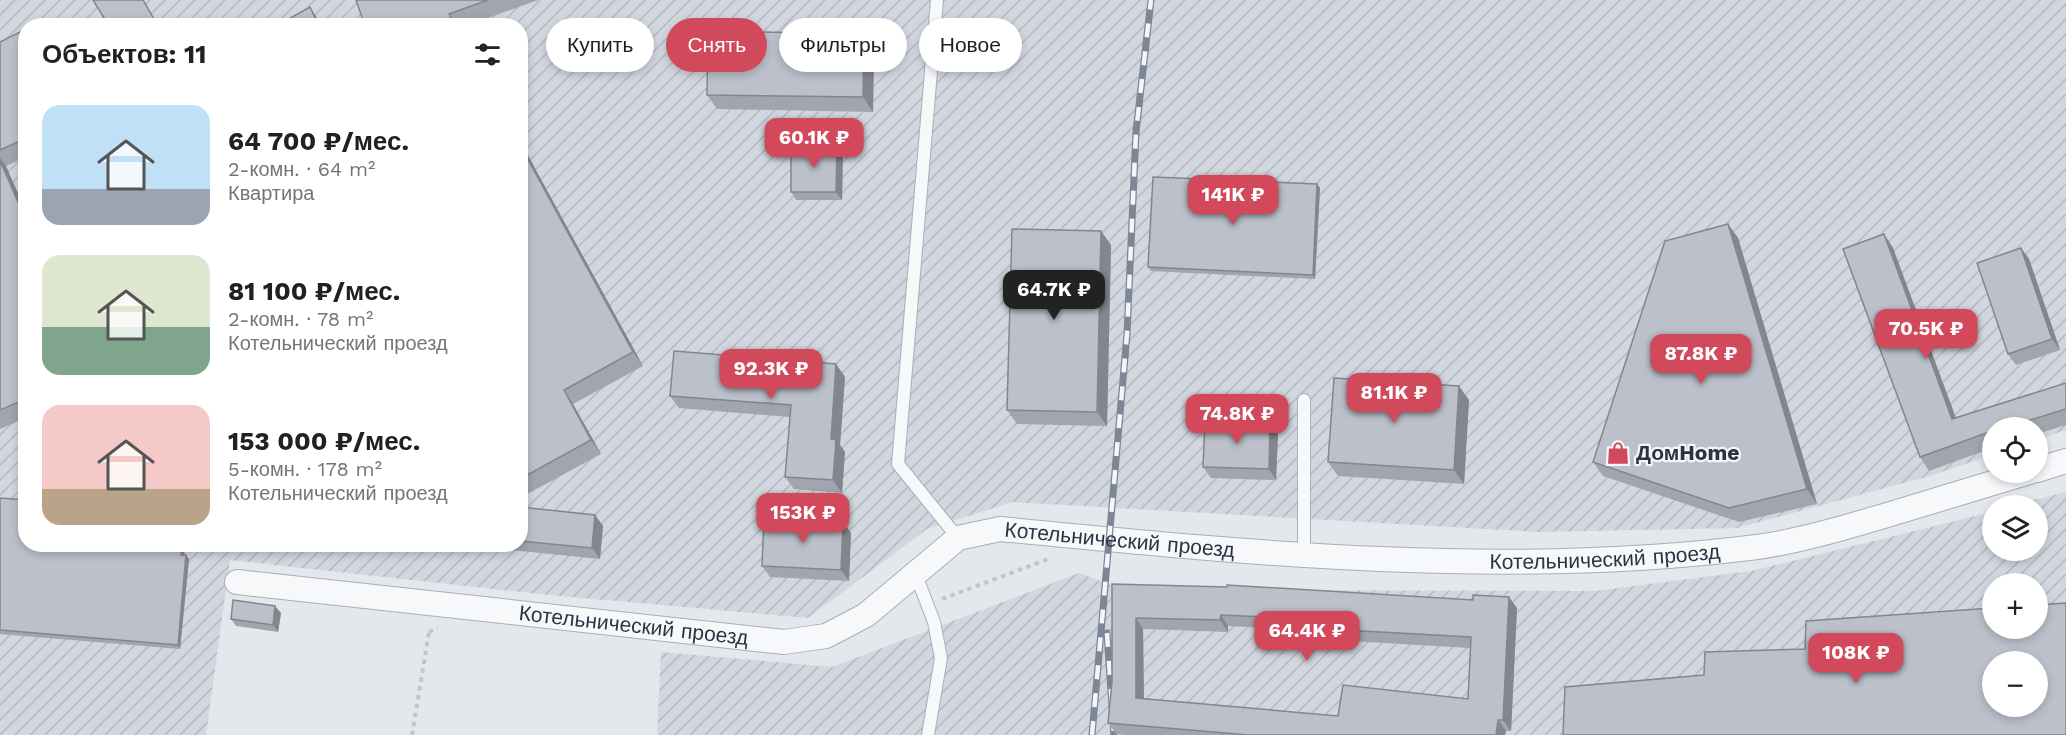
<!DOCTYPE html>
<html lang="ru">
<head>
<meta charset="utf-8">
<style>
  body { margin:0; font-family:"Work Sans",sans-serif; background:#f6f6f6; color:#202124; height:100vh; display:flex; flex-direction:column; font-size:22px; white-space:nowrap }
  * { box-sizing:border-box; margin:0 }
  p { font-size:20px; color:#757577 }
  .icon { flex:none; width:33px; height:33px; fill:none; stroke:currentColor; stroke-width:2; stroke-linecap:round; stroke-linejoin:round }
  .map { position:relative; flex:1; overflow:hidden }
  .drawer { position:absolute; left:18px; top:18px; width:510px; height:534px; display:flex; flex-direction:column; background:#fff; border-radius:24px; box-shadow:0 3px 9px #0003 }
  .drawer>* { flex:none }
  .banner { position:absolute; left:546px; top:18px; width:570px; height:54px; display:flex; gap:12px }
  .fabs { position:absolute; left:1982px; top:417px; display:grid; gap:12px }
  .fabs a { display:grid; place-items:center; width:66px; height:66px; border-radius:50%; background:#fff; box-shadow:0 3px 9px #0003; font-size:30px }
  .price { position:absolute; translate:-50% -51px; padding:0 14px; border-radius:12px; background:#d1495b; color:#fff; font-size:20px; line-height:39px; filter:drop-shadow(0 2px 3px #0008) }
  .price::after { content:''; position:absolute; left:50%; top:36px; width:18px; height:14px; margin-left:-9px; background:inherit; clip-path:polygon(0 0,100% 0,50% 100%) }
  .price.active { background:#222; color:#fff }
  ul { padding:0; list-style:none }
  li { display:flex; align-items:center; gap:18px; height:150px; padding:0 24px }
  li span { display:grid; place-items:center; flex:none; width:168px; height:120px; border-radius:18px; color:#555 }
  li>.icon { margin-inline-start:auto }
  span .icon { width:72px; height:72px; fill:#fffc; stroke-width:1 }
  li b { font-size:26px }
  h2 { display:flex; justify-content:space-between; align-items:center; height:72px; padding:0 24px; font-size:26px }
  .chip { padding:0 21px; border-radius:27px; background:#fff; box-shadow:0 3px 9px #0003; font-size:21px; line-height:54px }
  .chip.active { background:#d1495b; color:#fff }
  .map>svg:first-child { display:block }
</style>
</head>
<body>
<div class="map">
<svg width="2066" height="735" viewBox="0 0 2066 735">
  <defs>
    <pattern id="industrial-furrows" width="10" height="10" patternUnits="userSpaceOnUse" patternTransform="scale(1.5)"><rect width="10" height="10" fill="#d2d6de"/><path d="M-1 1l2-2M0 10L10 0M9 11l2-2" fill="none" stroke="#b4b8c0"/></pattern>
  </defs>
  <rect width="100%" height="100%" fill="#e4e7ec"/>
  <g fill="url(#industrial-furrows)" fill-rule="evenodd">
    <path d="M 0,0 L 2066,0 L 2066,430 L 2037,440 L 2037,428 L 1992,428 L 1992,455 L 1930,476 L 1737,528 L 1538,532 L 1013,502 L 927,529 L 808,618 L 549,595 L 230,560 L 206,735 L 0,735 ZM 26,26 L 520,26 L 520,544 L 26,544 Z"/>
    <path d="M 2066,492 L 2066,735 L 657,735 L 661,652 L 832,667 L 1079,573 L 1124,590 L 1595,591 L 1751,571 L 1992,512 L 1992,550 L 2037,550 L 2037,506 L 2014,505 ZM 1992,584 L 2037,584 L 2037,628 L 1992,628 ZM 1992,662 L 2037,662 L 2037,706 L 1992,706 Z"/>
  </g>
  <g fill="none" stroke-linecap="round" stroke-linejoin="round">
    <g stroke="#a9aeb7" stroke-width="14">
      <g id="lane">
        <polyline points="937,0 898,464 958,538"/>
        <polyline points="1304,400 1304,554"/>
        <polyline points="916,575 934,622 941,658 928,735"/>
      </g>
    </g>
    <g stroke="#a9aeb7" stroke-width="26">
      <g id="street">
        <polyline points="2037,470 2066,461"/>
        <path id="s1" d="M 237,582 L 784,642 L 826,636 L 866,615 L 958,538 L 1000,529 C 1250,553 1507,579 1757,547 C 1800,541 1843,528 1884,516 C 1932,501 1981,487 2029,472"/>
      </g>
    </g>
    <g stroke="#c2c5cb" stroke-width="4" stroke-dasharray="4.5 4.5" stroke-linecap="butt">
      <polyline points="942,599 1051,558"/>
      <polyline points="429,632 438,628"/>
      <polyline points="412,735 429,632"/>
    </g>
    <use href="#lane" stroke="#f7f8fa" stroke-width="12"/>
    <use href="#street" stroke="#f7f8fa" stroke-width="24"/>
    <g stroke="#7d8696" stroke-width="7">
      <g id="rail">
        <polyline points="1107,633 1114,735"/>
        <polyline points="1092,735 1127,334 1136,132 1151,0"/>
      </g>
    </g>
    <use href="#rail" stroke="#f4f6f9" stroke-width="4.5" stroke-dasharray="14" stroke-linecap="butt"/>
  </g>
  <g fill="#a1a5ae" fill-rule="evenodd">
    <polygon points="356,0 538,0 465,26 365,26"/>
    <polygon points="26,29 26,157 6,166 26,212 26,418 0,429 0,42"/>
    <polygon points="864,34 874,48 873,112 717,109 707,95"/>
    <polygon points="520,141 643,366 573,404 601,454 520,498"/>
    <polygon points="837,147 843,154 842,200 796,200 791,192"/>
    <polygon points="1317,184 1320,188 1315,279 1151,271 1148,267"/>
    <polygon points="1728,224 1738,238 1817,504 1739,522 1603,476 1593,462"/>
    <polygon points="1101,231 1111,245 1107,426 1017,424 1007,410"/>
    <polygon points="1884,234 1893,248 1956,418 2066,383 2066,425 2037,434 2037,428 1992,428 1992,448 1929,471 1920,457"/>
    <polygon points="2021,248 2029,259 2060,350 2016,365 2008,354"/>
    <polygon points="836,364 845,377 840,445 845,452 842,493 794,489 785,477 790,417 679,408 670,396"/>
    <polygon points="1469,400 1464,484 1338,476 1328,462"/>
    <polygon points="1278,434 1276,480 1211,478 1203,467"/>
    <polygon points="0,498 185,544 184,555 186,555 189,559 180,649 0,634"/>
    <polygon points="520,507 595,515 603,526 600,559 482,547 480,544 520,544"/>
    <polygon points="843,522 851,533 849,581 770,577 762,566"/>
    <path d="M 1112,584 L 1517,608 L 1511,731 L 1506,731 L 1505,735 L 1127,735 L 1116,734 L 1108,723 L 1112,682 ZM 1228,626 L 1310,630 L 1316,639 L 1470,648 L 1468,699 L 1338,716 L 1144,699 L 1143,629 L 1228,632 Z"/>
    <polygon points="281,613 278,632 236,626 231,619"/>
  </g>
  <g fill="#83868d">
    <polygon points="310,7 317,18 321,26 319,26"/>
    <polygon points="864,34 874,48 873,112 863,97"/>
    <polygon points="520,141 643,366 633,352 520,145"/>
    <polygon points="837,147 843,154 842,200 836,192"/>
    <polygon points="0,158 6,166 26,212 26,220 0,161"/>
    <polygon points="1317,184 1320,188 1315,279 1313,275"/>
    <polygon points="1728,224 1738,238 1817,504 1807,489"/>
    <polygon points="1101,231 1111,245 1107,426 1097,412"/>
    <polygon points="1884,234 1893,248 1961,432 1952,419"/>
    <polygon points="2021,248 2029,259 2060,350 2052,339"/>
    <polygon points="836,364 845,377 840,445 845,452 842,493 833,480 831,439"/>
    <polygon points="1459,386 1469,400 1464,484 1454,470"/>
    <polygon points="564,390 573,404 601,454 591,440"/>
    <polygon points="1270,423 1278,434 1276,480 1269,469"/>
    <polygon points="595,515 603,526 600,559 592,548"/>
    <polygon points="843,522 851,533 849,581 841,570"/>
    <polygon points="182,544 185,544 184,558 181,555"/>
    <polygon points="186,555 189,559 180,649 178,645"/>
    <polygon points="1509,597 1517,608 1511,731 1503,720"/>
    <polygon points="275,606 281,613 278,632 273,625"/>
    <polygon points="1221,615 1228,626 1228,632 1220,620"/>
    <polygon points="1136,618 1143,629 1144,709 1136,698"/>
    <polygon points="1498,720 1506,731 1505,735 1496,735"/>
  </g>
  <g fill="#bbc0ca" stroke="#83868d" stroke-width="1.5" fill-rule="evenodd">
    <polygon points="93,0 143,0 158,26 109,26"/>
    <polygon points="356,0 488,0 449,14 455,26 365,26"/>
    <polygon points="310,7 319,26 276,26"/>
    <polygon points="43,21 45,26 33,26"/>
    <polygon points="26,29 26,147 22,140 0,150 0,42"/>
    <polygon points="708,31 864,34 863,97 707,95"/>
    <polygon points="520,145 633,352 564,390 591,440 520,479"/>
    <polygon points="791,146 837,147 836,192 791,192"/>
    <polygon points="0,161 26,220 26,399 0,410"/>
    <polygon points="1153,177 1317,184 1313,275 1148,267"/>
    <polygon points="1728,224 1807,489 1729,508 1593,462 1665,241"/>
    <polygon points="1012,229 1101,231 1097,412 1007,410"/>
    <polygon points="1884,234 1952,419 2066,383 2066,409 2004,428 1992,428 1992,431 1920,457 1843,249"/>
    <polygon points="2021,248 2052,339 2008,354 1977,263"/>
    <polygon points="674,351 836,364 831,439 836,440 833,480 785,477 791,405 670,396"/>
    <polygon points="1334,378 1459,386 1454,470 1328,462"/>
    <polygon points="1205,421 1270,423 1269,469 1203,467"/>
    <polygon points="0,498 26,500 26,544 182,544 181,555 186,555 178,645 0,630"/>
    <polygon points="520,507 595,515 592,548 520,541"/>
    <polygon points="764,519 843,522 841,570 762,566"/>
    <path d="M 1112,584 L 1227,587 L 1227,585 L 1473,600 L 1473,595 L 1509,597 L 1503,720 L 1498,720 L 1496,735 L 1249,735 L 1108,723 L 1112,682 ZM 1221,615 L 1309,619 L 1308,628 L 1471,637 L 1468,699 L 1343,685 L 1338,716 L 1136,698 L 1136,618 L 1220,620 Z"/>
    <polygon points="233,600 275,606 273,625 231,619"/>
    <path d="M 2066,603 L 2066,735 L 1563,735 L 1565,687 L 1704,675 L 1705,652 L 1805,649 L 1806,621 L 1992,608 L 1992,628 L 2037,628 L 2037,605 ZM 1992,662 L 2037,662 L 2037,706 L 1992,706 Z"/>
  </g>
  <defs>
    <g id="shop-bare" transform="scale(1.8)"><path d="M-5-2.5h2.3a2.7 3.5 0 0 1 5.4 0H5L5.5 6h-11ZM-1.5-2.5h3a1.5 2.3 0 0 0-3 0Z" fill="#d1495b" stroke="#f4f6f9" stroke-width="2.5" paint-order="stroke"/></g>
  </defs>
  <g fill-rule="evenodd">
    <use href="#shop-bare" x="1618" y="453"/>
  </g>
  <g text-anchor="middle" stroke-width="4.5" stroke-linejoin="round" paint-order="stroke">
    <g font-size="21" font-weight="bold" fill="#2b3445" stroke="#f4f6f9" text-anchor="start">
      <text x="1636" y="460">ДомHome</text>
    </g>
    <g font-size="21" fill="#2b3445" stroke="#f4f6f9">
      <text dy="7" stroke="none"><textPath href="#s1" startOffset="921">Котельнический проезд</textPath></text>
      <text dy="7" stroke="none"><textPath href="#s1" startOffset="1407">Котельнический проезд</textPath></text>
      <text dy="7" stroke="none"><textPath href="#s1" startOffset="399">Котельнический проезд</textPath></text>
    </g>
  </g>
</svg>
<div class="fabs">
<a><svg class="icon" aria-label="locate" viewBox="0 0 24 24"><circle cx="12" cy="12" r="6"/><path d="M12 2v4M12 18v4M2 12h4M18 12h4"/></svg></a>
<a><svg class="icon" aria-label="layers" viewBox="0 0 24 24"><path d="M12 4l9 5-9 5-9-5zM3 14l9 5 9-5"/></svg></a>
<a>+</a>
<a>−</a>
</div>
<b class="price" style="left:814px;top:169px">60.1K ₽</b>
<b class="price" style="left:1233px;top:226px">141K ₽</b>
<b class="price active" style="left:1054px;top:321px">64.7K ₽</b>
<b class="price" style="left:1926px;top:360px">70.5K ₽</b>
<b class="price" style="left:1701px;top:385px">87.8K ₽</b>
<b class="price" style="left:771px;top:400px">92.3K ₽</b>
<b class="price" style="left:1394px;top:424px">81.1K ₽</b>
<b class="price" style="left:1237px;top:445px">74.8K ₽</b>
<b class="price" style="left:803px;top:544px">153K ₽</b>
<b class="price" style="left:1307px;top:662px">64.4K ₽</b>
<b class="price" style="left:1856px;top:684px">108K ₽</b>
<div class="banner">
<a class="chip">Купить</a>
<a class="chip active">Снять</a>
<a class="chip">Фильтры</a>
<a class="chip">Новое</a>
</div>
<section class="drawer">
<h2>Объектов: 11<svg class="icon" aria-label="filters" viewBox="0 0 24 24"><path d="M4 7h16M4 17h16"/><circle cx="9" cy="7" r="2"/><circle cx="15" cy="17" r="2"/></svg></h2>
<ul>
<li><span style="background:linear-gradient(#bfe0f5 70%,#9aa5b1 0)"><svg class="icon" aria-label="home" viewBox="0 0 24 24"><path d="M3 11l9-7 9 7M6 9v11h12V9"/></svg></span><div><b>64 700 ₽/мес.</b><p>2-комн. · 64 m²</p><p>Квартира</p></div></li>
<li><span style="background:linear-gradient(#dfe7d0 60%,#7fa58c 0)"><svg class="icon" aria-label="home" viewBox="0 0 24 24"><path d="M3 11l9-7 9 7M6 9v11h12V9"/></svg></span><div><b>81 100 ₽/мес.</b><p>2-комн. · 78 m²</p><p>Котельнический проезд</p></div></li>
<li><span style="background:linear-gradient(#f6c9c9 70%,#b9a48a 0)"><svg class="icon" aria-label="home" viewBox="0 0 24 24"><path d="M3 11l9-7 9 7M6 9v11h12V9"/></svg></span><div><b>153 000 ₽/мес.</b><p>5-комн. · 178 m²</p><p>Котельнический проезд</p></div></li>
</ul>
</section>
</div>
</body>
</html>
